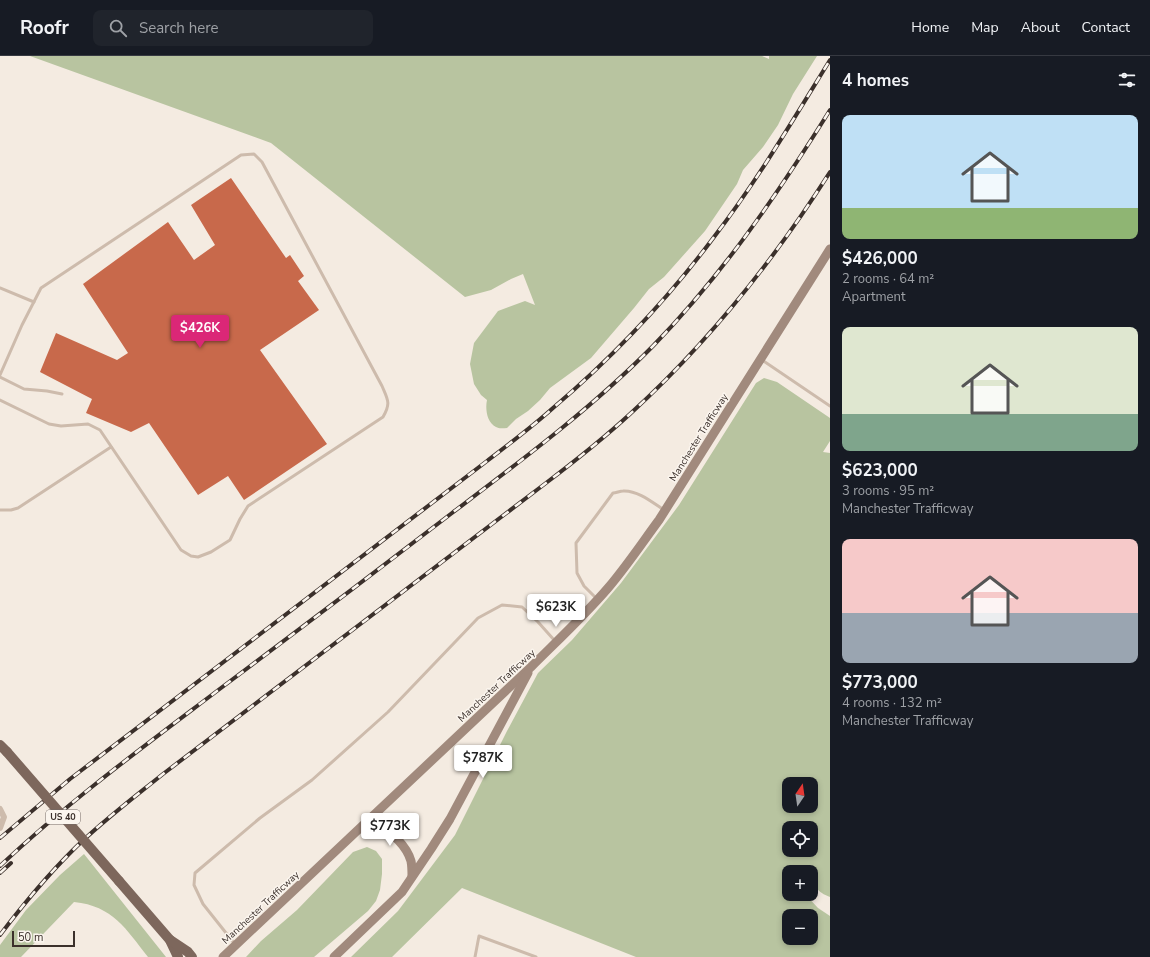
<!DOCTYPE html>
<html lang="en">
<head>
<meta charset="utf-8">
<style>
  body { margin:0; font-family:"Nunito Sans",sans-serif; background:#20242c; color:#f1f3f6; height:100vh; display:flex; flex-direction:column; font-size:15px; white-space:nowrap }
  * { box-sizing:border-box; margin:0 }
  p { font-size:13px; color:#9ea1a6 }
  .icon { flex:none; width:22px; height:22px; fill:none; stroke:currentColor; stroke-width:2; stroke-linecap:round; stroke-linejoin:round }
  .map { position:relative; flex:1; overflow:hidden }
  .details { display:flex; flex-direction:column; background:#171b24; width:320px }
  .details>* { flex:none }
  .needle { width:26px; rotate:13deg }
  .tools { position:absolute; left:782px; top:721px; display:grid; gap:8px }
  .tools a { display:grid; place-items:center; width:36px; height:36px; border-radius:8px; background:#171b24; box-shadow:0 2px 6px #0003; font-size:20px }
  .scale { position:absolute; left:12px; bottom:10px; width:63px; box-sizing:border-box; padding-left:4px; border:2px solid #3b302b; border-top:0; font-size:11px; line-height:14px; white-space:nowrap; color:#3b302b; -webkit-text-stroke:3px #fbf5ee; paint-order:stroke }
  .price { position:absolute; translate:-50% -34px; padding:0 9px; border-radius:4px; background:#fff; color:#222; font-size:13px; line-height:26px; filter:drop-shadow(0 1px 2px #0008) }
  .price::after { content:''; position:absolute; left:50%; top:24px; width:12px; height:9px; margin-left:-6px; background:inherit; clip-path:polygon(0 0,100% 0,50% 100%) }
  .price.current { background:#db2777; color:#fff }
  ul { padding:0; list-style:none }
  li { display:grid; align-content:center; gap:8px; height:212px; padding:0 12px }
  li span { display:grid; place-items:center; height:124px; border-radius:8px; color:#555 }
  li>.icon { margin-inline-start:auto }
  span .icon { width:72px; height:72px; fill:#fffc; stroke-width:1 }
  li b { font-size:17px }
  h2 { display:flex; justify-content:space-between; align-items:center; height:48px; padding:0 12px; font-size:17px }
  header { display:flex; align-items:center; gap:24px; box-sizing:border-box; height:56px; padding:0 20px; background:#171b24; border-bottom:1px solid #363941 }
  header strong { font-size:19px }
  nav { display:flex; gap:22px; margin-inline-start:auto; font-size:14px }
  .search { width:280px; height:36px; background:#20242c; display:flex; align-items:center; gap:10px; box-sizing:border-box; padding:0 14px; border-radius:8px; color:#9ea1a6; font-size:15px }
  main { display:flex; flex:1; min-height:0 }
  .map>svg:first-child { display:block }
</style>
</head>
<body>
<header>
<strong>Roofr</strong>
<div class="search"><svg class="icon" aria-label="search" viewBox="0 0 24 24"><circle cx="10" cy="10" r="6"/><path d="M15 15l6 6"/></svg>Search here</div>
<nav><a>Home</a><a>Map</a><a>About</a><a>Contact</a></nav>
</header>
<main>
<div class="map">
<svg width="830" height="901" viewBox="0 0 830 901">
  <rect width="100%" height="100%" fill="#f4ebe1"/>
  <g fill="#b8c4a0" fill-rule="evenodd">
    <path d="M 30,0 L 762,0 L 769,3 L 769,0 L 817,0 L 793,38 L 778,69 L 763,91 L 743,114 L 737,128 L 705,175 L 664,221 L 649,233 L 634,252 L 591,302 L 550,332 L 540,344 L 528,355 L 516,363 L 507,372 C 504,372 499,373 496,371 C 487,367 485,353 487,344 L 481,339 L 474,328 L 470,308 L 474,287 L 498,255 L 525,245 L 535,249 L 523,218 L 511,223 L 491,234 L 465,241 L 271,87 Z"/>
    <path d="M 764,322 L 777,326 L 830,362 L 830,385 L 823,396 L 830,397 L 830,841 C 817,836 814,831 814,817 L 800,814 L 801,816 L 789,816 L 789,838 L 805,838 L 818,852 L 830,860 L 830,901 L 636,901 L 462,832 L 392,901 L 351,901 L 398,855 L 455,779 L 507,675 L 538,617 L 572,584 L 621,527 L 679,449 L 756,327 ZM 789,728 L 811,728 L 811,750 L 789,750 ZM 789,772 L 811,772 L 811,794 L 789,794 ZM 789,860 L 811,860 L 811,882 L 789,882 Z"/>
    <polygon points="367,791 376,795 382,803 382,818 380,834 376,845 368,855 314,901 246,901 261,885 297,854 353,796"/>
    <path d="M 84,798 L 166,901 L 148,901 C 126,873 113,850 74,846 L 21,901 L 0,901 L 0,889 L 26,854 L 60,819 Z"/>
  </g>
  <polygon fill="#c8694b" points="231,122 286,202 290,199 304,220 298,225 319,254 260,294 327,388 244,444 228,420 198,439 149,367 131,376 86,357 92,343 40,316 56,277 117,304 128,297 83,228 168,166 194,204 215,189 191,149"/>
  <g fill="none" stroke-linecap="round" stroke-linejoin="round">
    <g stroke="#cdbbac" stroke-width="3">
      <polyline points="0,232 34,246"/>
      <polyline points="762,304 830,350"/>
      <path d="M 0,319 L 22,269 L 41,232 L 241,99 L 254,98 L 262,106 L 382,330 C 388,344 391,347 383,361 L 248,450 L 240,463 L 230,484 L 211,496 L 198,501 L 191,500 L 181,494 L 100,374 L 88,368 L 61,370 L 49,368 L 0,344"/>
      <polyline points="0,321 24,333 47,335 62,338"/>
      <polyline points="0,454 11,454 18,452 111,391"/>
      <path d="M 596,542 L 584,530 L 577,517 L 576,487 L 613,437 C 616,437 620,435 623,435 C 637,434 652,446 664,454"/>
      <polyline points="234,887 203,848 194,829 195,817 260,762 312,724 388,656 478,562 502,549 522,551 538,566 555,585"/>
      <polyline points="475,901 479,880 536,901"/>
    </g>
    <polyline stroke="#cdbbac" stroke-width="6" points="0,753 4,761 0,772"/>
    <g stroke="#a18a7d" stroke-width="9">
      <path d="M 371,762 C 386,774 405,785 411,805 C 412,810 412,815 412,820"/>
      <path d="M 223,901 L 531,611 C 557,585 584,560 608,532 C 626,511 642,487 659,464 L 830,193"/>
      <polyline points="334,901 402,836 431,793 450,763 528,617"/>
    </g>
    <g stroke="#7d675c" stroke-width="10">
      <polyline points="0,689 7,696"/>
      <polyline points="119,825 170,884 178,901"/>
      <polyline points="170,884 188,896 192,901"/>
    </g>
    <g stroke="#3b302b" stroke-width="4">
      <g id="rail">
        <path d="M 0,782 L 70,723 L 487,405 C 509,388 532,371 553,352 C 613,301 667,244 714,181 C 757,125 793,64 830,4"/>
        <path d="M 0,810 C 68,746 143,691 217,635 C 296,576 374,517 452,457 C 522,404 592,352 653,290 C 723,218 777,139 830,54"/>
        <polyline points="0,817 11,807"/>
        <path d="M 0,879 C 22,850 46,821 72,795 C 100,767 132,743 163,718 L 546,427 C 575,405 604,382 630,358 C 708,287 774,204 830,116"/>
      </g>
    </g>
    <use href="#rail" stroke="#fbf5ee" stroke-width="2.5" stroke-dasharray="8" stroke-linecap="butt"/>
    <polyline stroke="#7d675c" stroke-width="10" points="7,696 119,825"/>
  </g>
  <g text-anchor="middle" stroke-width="3" stroke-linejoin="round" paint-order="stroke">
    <rect fill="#fbf5ee" stroke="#756b66" stroke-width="1" x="46" y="754" width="34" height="14" rx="3"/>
    <g font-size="9" font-weight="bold" fill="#3b302b">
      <text x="63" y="764">US 40</text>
    </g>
    <g font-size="10" fill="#3b302b" stroke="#fbf5ee">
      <text transform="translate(698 381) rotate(-58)" y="4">Manchester Trafficway</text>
      <text transform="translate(496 629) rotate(-43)" y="4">Manchester Trafficway</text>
      <text transform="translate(260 851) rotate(-43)" y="4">Manchester Trafficway</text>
    </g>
  </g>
</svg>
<div class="tools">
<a><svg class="needle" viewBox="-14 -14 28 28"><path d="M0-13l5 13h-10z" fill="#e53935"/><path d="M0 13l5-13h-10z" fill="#9ea1a6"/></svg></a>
<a><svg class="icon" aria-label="locate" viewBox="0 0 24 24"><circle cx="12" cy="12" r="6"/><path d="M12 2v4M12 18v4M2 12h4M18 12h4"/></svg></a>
<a>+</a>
<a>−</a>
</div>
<div class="scale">50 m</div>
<b class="price current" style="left:200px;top:293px">$426K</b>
<b class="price" style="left:556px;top:572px">$623K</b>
<b class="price" style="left:483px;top:723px">$787K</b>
<b class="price" style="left:390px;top:791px">$773K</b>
</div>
<section class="details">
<h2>4 homes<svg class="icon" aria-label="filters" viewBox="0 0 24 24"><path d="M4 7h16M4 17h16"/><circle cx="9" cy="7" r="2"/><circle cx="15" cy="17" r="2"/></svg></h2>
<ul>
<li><span style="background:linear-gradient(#bfe0f5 75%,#8fb573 0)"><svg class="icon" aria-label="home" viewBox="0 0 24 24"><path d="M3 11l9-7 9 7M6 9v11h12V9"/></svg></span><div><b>$426,000</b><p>2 rooms · 64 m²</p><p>Apartment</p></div></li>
<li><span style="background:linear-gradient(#dfe7d0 70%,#7fa58c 0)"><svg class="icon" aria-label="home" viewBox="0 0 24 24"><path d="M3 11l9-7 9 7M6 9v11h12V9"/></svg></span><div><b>$623,000</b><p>3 rooms · 95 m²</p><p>Manchester Trafficway</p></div></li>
<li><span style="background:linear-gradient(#f6c9c9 60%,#9aa5b1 0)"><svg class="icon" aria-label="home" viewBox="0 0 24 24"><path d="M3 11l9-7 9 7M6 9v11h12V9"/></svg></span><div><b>$773,000</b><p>4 rooms · 132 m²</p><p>Manchester Trafficway</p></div></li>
</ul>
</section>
</main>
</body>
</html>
